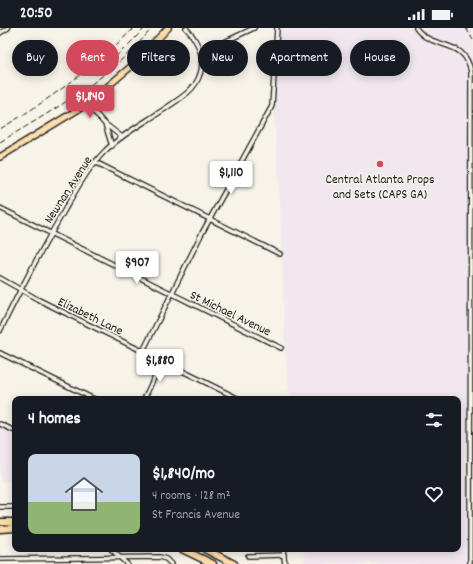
<!DOCTYPE html>
<html lang="en">
<head>
<meta charset="utf-8">
<style>
  body { margin:0; font-family:Dekko,sans-serif; background:#242831; color:#f1f3f6; height:100vh; display:flex; flex-direction:column; font-size:15px; white-space:nowrap }
  * { box-sizing:border-box; margin:0 }
  p { font-size:13px; color:#9ea1a6 }
  .icon { flex:none; width:22px; height:22px; fill:none; stroke:currentColor; stroke-width:2; stroke-linecap:round; stroke-linejoin:round }
  .map { position:relative; flex:1; overflow:hidden }
  .side { position:absolute; left:12px; top:368px; width:449px; height:156px; display:flex; flex-direction:column; background:#171b24; border-radius:8px; box-shadow:0 2px 10px #0003 }
  .side>* { flex:none }
  .hud { position:absolute; left:12px; top:12px; width:449px; height:36px; display:flex; gap:8px }
  .price { position:absolute; translate:-50% -34px; padding:0 9px; border-radius:4px; background:#fff; color:#222; font-size:13px; line-height:26px; filter:drop-shadow(0 1px 2px #0008) }
  .price::after { content:''; position:absolute; left:50%; top:24px; width:12px; height:9px; margin-left:-6px; background:inherit; clip-path:polygon(0 0,100% 0,50% 100%) }
  .price.current { background:#d1495b; color:#fff }
  ul { padding:0; list-style:none }
  li { display:flex; align-items:center; gap:12px; height:100px; padding:0 16px }
  li span { display:grid; place-items:center; flex:none; width:112px; height:80px; border-radius:8px; color:#555 }
  li>.icon { margin-inline-start:auto }
  span .icon { width:48px; height:48px; fill:#fffc; stroke-width:1 }
  li b { font-size:17px }
  h2 { display:flex; justify-content:space-between; align-items:center; height:48px; padding:0 16px; font-size:17px }
  .pill { padding:0 14px; border-radius:18px; background:#171b24; box-shadow:0 2px 10px #0003; font-size:14px; line-height:36px }
  .pill.current { background:#d1495b; color:#fff }
  .status { display:flex; justify-content:space-between; align-items:center; height:28px; padding:0 20px; background:#171b24; direction:ltr }
  .status svg { height:11px; fill:currentColor }
  .map>svg:first-child { display:block }
</style>
</head>
<body>
<div class="status"><b>20:50</b><svg viewBox="0 0 49 12"><path d="M0 12V9h3v3zM5 12V6h3v6zM10 12V3h3v9zM15 12V0h3v12zM26 1h20v11H26zM47 4h2v5h-2z"/></svg></div>
<div class="map">
<svg width="473" height="536" viewBox="0 0 473 536">
  <rect width="100%" height="100%" fill="#f7f3e8"/>
  <filter id="ink" filterUnits="userSpaceOnUse"><feTurbulence type="fractalNoise" baseFrequency=".025" numOctaves="2"/><feDisplacementMap in="SourceGraphic" scale="8" xChannelSelector="R" yChannelSelector="G"/><feConvolveMatrix kernelMatrix="1 2 1 2 8 2 1 2 1" color-interpolation-filters="sRGB"/></filter>
  <g filter="url(#ink)">
    <g fill="#f1e7ee">
      <polygon points="278,0 473,0 473,536 305,536 304,521 458,521 458,371 290,371 285,320 280,173 273,71"/>
      <polygon points="0,397 15,403 15,454 0,454"/>
    </g>
    <g fill="none" stroke-linecap="round" stroke-linejoin="round">
      <g stroke="#1c1c1c" stroke-width="6">
        <g id="street">
          <path d="M 416,0 C 432,23 465,9 471,44 L 470,536"/>
          <polyline points="0,5 8,0"/>
          <polyline points="201,25 254,0"/>
          <polyline points="87,76 104,95 122,109"/>
          <polyline points="105,96 112,118"/>
          <polyline points="95,134 280,226"/>
          <polyline points="0,180 281,320"/>
          <polyline points="0,250 39,272 239,371"/>
          <path d="M 0,303 C 20,262 41,222 64,183 C 76,162 88,140 105,123 C 123,105 148,93 169,78 C 179,71 190,65 196,55 C 208,35 200,15 186,0"/>
          <polyline points="143,323 201,207 272,78 277,0"/>
          <polyline points="0,325 94,371"/>
          <polyline points="144,371 162,333"/>
          <polyline points="0,396 15,403"/>
          <polyline points="0,479 15,479"/>
          <polyline points="111,521 127,536"/>
          <polyline points="283,521 285,536"/>
          <polyline points="248,528 284,527"/>
          <polyline points="0,531 160,529 166,531 171,536"/>
        </g>
      </g>
      <g stroke="#1c1c1c" stroke-width="8">
        <polyline id="primary" points="0,129 87,76 134,36 168,0"/>
      </g>
      <g stroke="#1c1c1c" stroke-width="9">
        <g id="highway">
          <polyline points="0,494 15,494"/>
          <polyline points="0,501 15,500"/>
          <polyline points="182,521 213,536"/>
          <polyline points="205,521 234,536"/>
        </g>
      </g>
      <use href="#street" stroke="#f7f3e8" stroke-width="3.5"/>
      <use href="#primary" stroke="#fcdcac" stroke-width="5.5"/>
      <use href="#highway" stroke="#fcdcac" stroke-width="6"/>
      <g stroke="#1c1c1c" stroke-width="1" stroke-dasharray="6 3" stroke-linecap="butt">
        <polyline points="466,0 473,12"/>
        <polyline points="95,47 124,21 145,0"/>
        <path d="M 0,101 C 49,72 93,40 134,0"/>
        <path d="M 0,114 C 55,81 111,50 152,0"/>
      </g>
    </g>
  </g>
  <circle fill="#d1495b" stroke="#f7f3e8" stroke-width="1.5" cx="380" cy="136" r="4"/>
  <g text-anchor="middle" stroke-width="3" stroke-linejoin="round" paint-order="stroke">
    <g font-size="13" fill="#1c1c1c" stroke="#f7f3e8">
      <text x="380" y="155">Central Atlanta Props<tspan x="380" dy="15">and Sets (CAPS GA)</tspan></text>
    </g>
    <g font-size="13" fill="#1c1c1c" stroke="#f7f3e8">
      <text transform="translate(67 161) rotate(-57)" y="5">Newnan Avenue</text>
      <text transform="translate(231 284) rotate(26)" y="5">St Michael Avenue</text>
      <text transform="translate(91 287) rotate(26)" y="5">Elizabeth Lane</text>
    </g>
  </g>
</svg>
<b class="price current" style="left:90px;top:91px">$1,840</b>
<b class="price" style="left:231px;top:167px">$1,110</b>
<b class="price" style="left:137px;top:257px">$907</b>
<b class="price" style="left:160px;top:355px">$1,880</b>
<div class="hud">
<a class="pill">Buy</a>
<a class="pill current">Rent</a>
<a class="pill">Filters</a>
<a class="pill">New</a>
<a class="pill">Apartment</a>
<a class="pill">House</a>
</div>
<section class="side">
<h2>4 homes<svg class="icon" aria-label="filters" viewBox="0 0 24 24"><path d="M4 7h16M4 17h16"/><circle cx="9" cy="7" r="2"/><circle cx="15" cy="17" r="2"/></svg></h2>
<ul>
<li><span style="background:linear-gradient(#c9d6e8 60%,#8fb573 0)"><svg class="icon" aria-label="home" viewBox="0 0 24 24"><path d="M3 11l9-7 9 7M6 9v11h12V9"/></svg></span><div><b>$1,840/mo</b><p>4 rooms · 128 m²</p><p>St Francis Avenue</p></div><svg class="icon" aria-label="heart" viewBox="0 0 24 24"><path d="M12 20l-8-8c-3-5 5-10 8-4 3-6 11-1 8 4z"/></svg></li>
</ul>
</section>
</div>
</body>
</html>
